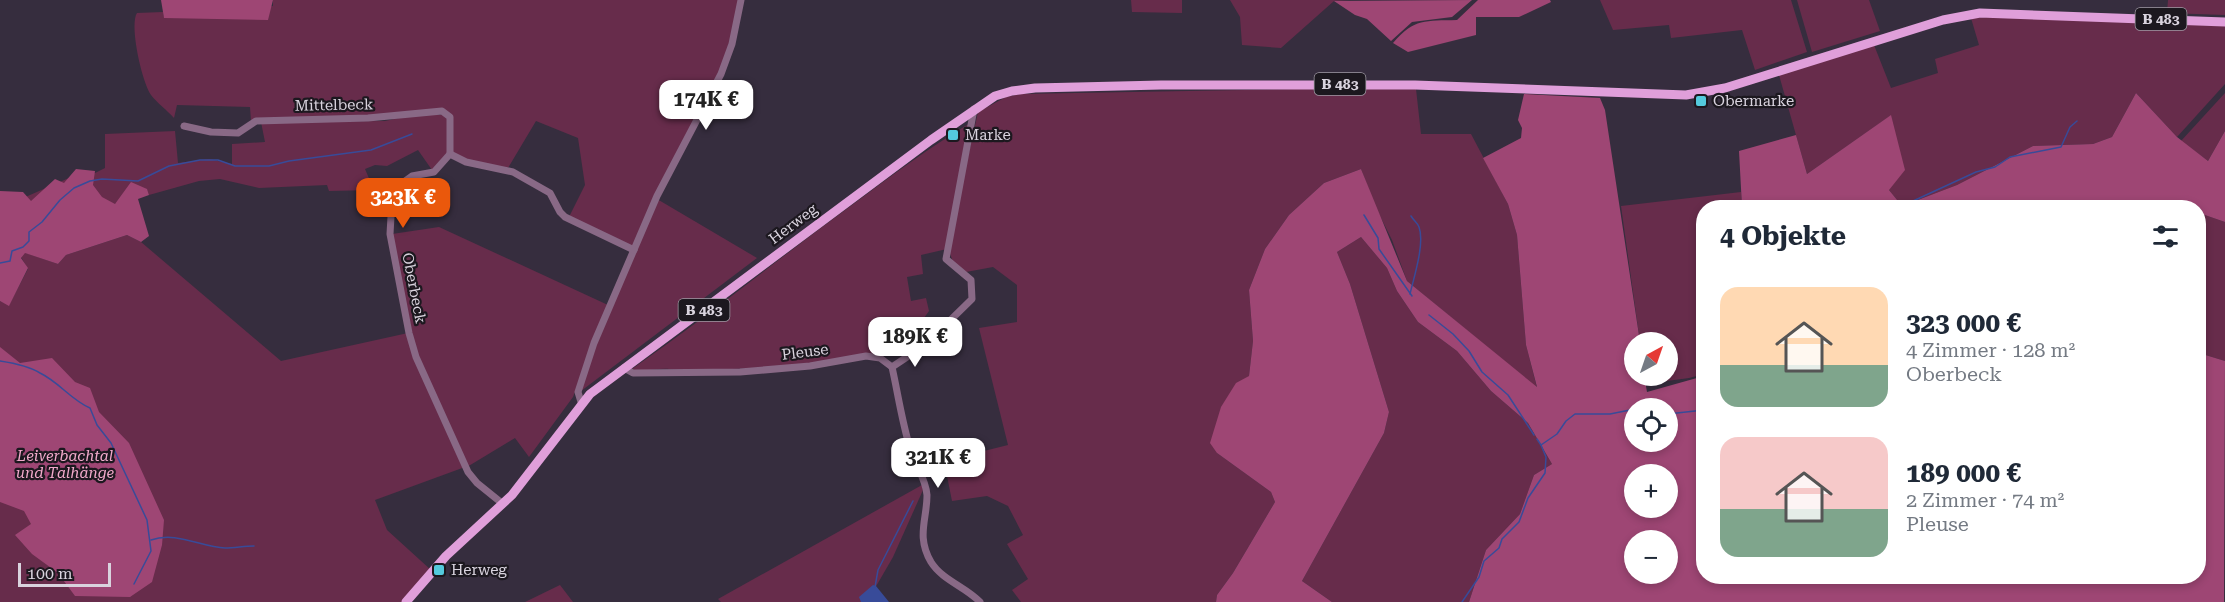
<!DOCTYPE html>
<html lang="de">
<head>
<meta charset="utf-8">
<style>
  body { margin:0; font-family:"Roboto Serif",serif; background:#f6f6f7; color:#1f2937; height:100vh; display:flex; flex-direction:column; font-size:22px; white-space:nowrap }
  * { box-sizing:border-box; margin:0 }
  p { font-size:20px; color:#747a83 }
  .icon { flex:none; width:33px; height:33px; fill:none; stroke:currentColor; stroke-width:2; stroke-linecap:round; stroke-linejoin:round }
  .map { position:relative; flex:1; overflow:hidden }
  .panel { position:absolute; left:1696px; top:200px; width:510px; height:384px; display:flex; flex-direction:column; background:#fff; border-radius:24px; box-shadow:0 3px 9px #0003 }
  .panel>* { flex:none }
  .needle { width:39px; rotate:40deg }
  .buttons { position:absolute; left:1624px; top:332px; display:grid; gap:12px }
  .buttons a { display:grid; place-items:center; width:54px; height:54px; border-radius:50%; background:#fff; box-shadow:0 3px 9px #0003; font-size:30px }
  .scale { position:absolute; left:18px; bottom:15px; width:93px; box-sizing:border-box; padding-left:6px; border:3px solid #d9d3de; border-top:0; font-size:16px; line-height:21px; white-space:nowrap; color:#d9d3de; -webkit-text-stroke:4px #1c181f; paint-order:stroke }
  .price { position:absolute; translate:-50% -51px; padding:0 14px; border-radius:12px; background:#fff; color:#222; font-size:20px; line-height:39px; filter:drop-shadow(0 2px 3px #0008) }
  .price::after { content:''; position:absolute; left:50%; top:36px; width:18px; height:14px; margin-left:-9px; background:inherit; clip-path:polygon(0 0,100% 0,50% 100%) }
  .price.current { background:#ea580c; color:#fff }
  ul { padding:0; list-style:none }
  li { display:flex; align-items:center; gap:18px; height:150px; padding:0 24px }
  li span { display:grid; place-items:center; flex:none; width:168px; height:120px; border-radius:18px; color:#555 }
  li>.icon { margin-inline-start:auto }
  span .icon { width:72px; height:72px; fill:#fffc; stroke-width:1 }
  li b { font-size:26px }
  h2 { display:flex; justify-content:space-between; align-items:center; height:72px; padding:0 24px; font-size:26px }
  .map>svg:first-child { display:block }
</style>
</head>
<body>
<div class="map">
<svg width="2225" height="602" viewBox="0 0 2225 602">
  <rect width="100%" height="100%" fill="#362d3e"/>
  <g fill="#672c4b">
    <path d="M 273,0 L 740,0 L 724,63 L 632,248 L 569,217 L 585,185 L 578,138 L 536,121 L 508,168 L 448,156 L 432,170 L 418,150 L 387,166 L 375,165 L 365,169 L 374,190 L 329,191 L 327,185 L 259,188 L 220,179 L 199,181 L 149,195 L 147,190 L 115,204 L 26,253 L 58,264 L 66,255 L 127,235 L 141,242 L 281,361 L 408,333 L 465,467 L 375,500 L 387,530 L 431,570 L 405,602 L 0,602 L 0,301 L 9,305 L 28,269 L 21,257 L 0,285 L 0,226 L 14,202 L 78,174 L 95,173 L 105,168 L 105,134 L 175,131 L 178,163 L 209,159 L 232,164 L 232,144 L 265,142 L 261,122 L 385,121 L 413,115 L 449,115 L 430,112 L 251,121 L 250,107 L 177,105 L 174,118 C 167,110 157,103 151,95 C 142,82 129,25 137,13 L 163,12 L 164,17 L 273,6 Z"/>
    <polygon points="1131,0 1182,0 1182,13 1132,12"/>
    <polygon points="1230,0 1350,0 1334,1 1281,48 1242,45 1240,17"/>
    <polygon points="1600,0 1791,0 1807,52 1755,70 1742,30 1671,38 1669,25 1613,30"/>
    <polygon points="1797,0 1869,0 1880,31 1812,52"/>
    <polygon points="2168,0 2225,0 2225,15 2167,13"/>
    <polygon points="1991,17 2225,26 2225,84 2177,137 2136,93 2112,137 2093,144 2033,146 1957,185 1902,206 1889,190 1890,116 1807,174 1779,75 1874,45 1891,88 1938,73 1935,59 1979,45 1971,18"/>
    <polygon points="1347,88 1416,89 1421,134 1471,134 1508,204 1517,235 1526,345 1537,388 1407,281 1392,240 1375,206 1361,169 1324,183 1289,215 1265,249 1249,290 1253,341 1249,376 1217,453 1271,492 1275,502 1233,573 1217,595 1216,602 1021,602 1012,590 1028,579 1007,544 1023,535 1008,506 987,496 952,501 944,461 1008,445 979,328 1017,322 1017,285 993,267 966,272 953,262 948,248 978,112 1006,97 1020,94"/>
    <polygon points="2225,93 2225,131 2208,161 2181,141"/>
    <path d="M 972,122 L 947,249 L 921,255 L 923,274 L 907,277 L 911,301 L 926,298 L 929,311 L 914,332 L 879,342 L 880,357 C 810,364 740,372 669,369 C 656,368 644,373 632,369 C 707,317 778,259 852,205 C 891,176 930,147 972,122 Z"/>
    <polygon points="1741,192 1742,207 1704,207 1704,374 1689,378 1645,384 1644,375 1668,375 1668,342 1640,342 1621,206"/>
    <polygon points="657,199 757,258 581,391 588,363"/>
    <polygon points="2199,213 2225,222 2225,361 2199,353"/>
    <polygon points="439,227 608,305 573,397 529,457 515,438 467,467 417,357 392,234"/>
    <polygon points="1361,237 1387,268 1397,291 1418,322 1457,351 1491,391 1528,423 1552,464 1534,475 1520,514 1486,550 1469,602 1332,602 1302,581 1384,433 1389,412 1350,284 1337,252"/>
    <polygon points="922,485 923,490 893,557 867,602 721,602 718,599"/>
    <polygon points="560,585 573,602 525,602"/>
  </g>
  <g fill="#9e4674" fill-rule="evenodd">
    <polygon points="161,0 273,0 268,20 164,18"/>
    <polygon points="1472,0 1452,17 1412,22 1391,41 1367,19 1355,15 1334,1"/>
    <path d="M 1478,0 L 1550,0 L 1551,2 L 1519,17 L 1476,17 L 1476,35 L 1408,52 L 1393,43 C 1414,18 1426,21 1457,20 Z"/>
    <polygon points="2136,93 2177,137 2208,161 2225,131 2225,222 2199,213 2199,207 2183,207 2174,204 2173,207 1742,207 1739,151 1796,135 1807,174 1891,115 1905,170 1889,190 1902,206 1957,185 2033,146 2093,144 2112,137"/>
    <path d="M 1524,94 L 1600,98 L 1605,110 L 1640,342 L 1635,342 L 1635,375 L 1644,375 L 1647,392 L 1704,376 L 1704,576 L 2199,576 L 2199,353 L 2225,361 L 2224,602 L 1469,602 L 1486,550 L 1520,514 L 1534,475 L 1552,464 L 1528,423 L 1491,391 L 1457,351 L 1418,322 L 1397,291 L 1387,268 L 1361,237 L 1337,252 L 1350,284 L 1389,412 L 1384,433 L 1302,581 L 1332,602 L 1216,602 L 1217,595 L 1233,573 L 1275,502 L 1271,492 L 1217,453 L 1210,443 L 1221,407 L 1236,383 L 1249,376 L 1253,341 L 1249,290 L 1265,249 L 1289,215 L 1324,183 L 1361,169 L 1407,281 L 1537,387 L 1526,345 L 1517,235 L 1508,204 L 1483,158 L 1521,138 L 1522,128 L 1518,120 ZM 1635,408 L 1668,408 L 1668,441 L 1635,441 ZM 1635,474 L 1668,474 L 1668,507 L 1635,507 ZM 1635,540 L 1668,540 L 1668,573 L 1635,573 Z"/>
    <polygon points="76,169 95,171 93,185 102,197 115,204 131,182 147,189 149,195 138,199 149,236 141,242 127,235 66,255 58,264 25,253 21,258 28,268 9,306 0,301 0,191 23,192 31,201 55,179 64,183"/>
    <polygon points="0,347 20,363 52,358 75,382 90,388 99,412 129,443 164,520 162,545 152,582 130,597 75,596 58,573 32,554 15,535 31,524 24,511 0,502"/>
  </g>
  <polygon fill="#384b99" points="873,585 876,586 889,602 861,602 859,597"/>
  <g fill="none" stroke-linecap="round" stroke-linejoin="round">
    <g stroke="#384b99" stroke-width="1.5">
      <polyline points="1900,207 1976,172 1995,167 2010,157 2061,147 2070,127 2077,121"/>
      <polyline points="1364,215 1378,238 1379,249 1412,296"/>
      <polyline points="0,263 10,261 12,251 23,247 29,241 29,232 42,222 60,200 74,188 90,181 102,179 138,181 169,166 200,160 218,160 235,166 269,166 289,161 371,150 412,134"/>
      <path d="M 1410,294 C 1414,277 1425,243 1419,227 C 1417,222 1414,221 1411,216"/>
      <polyline points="1429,315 1453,334 1469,351 1482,372 1508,395 1534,435"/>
      <path d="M 0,361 C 13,363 29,366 40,373 C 59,382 71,400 90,408 L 97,425 L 111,443 L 147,520 L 151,551 L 134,584"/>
      <polyline points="1639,408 1658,405 1662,408"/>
      <polyline points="1668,414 1704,410"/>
      <polyline points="1537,439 1541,445"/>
      <path d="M 151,540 C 176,531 201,547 225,548 C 235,548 244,546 254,546"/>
      <polyline points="875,587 878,570 913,501"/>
      <polyline points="1462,602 1479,577 1484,561 1499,548 1502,539 1519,522 1528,498 1545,473 1546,457 1541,445 1557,434 1566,421 1575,414 1610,414 1635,409"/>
    </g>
    <g stroke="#896986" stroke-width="7">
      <polyline points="184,126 211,132 238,133 256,121 368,118 442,111 450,117 450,154"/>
      <path d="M 892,367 C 898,394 902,422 910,448 C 914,462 926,479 927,495 C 927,520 916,536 931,562 C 942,580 966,587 980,602"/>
      <polyline points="624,368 633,373 740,372 810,366 866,356 880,358 892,367 925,345 972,299 971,280 946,259 974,109"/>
      <polyline points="581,402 578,392 594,343 657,196 721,74 732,44 741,0"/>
      <polyline points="503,504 477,483 468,472 416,357 409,333 390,234 392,199 398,186 412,176 434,172 450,154 466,162 513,172 520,176 550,193 560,212 565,217 634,250"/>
    </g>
    <polyline stroke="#e09fda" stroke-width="9" points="406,602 446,556 512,495 590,394 931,140 995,96 1012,91 1035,88 1161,85 1415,85 1686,95 1725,88 1943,20 1980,13 2225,22"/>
  </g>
  <g fill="#54cadd" stroke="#1c181f" stroke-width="2">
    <rect x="1695" y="95" width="12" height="12" rx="3"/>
    <rect x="947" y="129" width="12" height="12" rx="3"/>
    <rect x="433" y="564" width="12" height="12" rx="3"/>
  </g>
  <g text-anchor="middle" stroke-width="4.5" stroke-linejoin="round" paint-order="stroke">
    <g fill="#1c181f" stroke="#a09ba5" stroke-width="1.5">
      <rect x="2135.5" y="8" width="51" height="22" rx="4.5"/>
      <rect x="1314.5" y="73" width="51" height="22" rx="4.5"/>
      <rect x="678.5" y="299" width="51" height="22" rx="4.5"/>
    </g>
    <g font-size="14" font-weight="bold" fill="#d9d3de">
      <text x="2161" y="24">B 483</text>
      <text x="1340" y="89">B 483</text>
      <text x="704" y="315">B 483</text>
    </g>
    <g font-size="15" fill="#d9d3de" stroke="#1c181f" text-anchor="start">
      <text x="1713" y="106">Obermarke</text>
      <text x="965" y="140">Marke</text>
      <text x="451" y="575">Herweg</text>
    </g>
    <g font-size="15" fill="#d9d3de" stroke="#1c181f">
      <text transform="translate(334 105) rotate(-1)" y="5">Mittelbeck</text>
      <text transform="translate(793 224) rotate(-37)" y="5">Herweg</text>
      <text transform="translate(414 288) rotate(79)" y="5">Oberbeck</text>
      <text transform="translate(805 352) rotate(-7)" y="5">Pleuse</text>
    </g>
    <g font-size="15" font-style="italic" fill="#f2a9cb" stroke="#1c181f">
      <text x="65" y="461">Leiverbachtal<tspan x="65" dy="17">und Talhänge</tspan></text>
    </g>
  </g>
</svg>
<div class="buttons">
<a><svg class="needle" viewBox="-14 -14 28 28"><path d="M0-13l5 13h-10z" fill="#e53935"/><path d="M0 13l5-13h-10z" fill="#747a83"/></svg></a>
<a><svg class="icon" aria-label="locate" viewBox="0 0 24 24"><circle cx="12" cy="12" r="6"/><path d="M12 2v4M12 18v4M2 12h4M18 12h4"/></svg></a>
<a>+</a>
<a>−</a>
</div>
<div class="scale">100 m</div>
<b class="price" style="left:706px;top:131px">174K €</b>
<b class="price current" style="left:403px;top:229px">323K €</b>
<b class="price" style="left:915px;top:368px">189K €</b>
<b class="price" style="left:938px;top:489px">321K €</b>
<section class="panel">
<h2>4 Objekte<svg class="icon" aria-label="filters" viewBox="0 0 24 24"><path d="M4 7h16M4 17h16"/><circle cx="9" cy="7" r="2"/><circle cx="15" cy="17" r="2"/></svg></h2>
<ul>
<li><span style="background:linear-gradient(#ffd9b3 65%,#7fa58c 0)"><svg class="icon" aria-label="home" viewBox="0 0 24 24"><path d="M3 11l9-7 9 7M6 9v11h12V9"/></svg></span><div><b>323 000 €</b><p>4 Zimmer · 128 m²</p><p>Oberbeck</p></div></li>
<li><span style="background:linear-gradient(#f6c9c9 60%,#7fa58c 0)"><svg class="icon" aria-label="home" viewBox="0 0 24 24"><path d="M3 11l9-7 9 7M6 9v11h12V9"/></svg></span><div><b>189 000 €</b><p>2 Zimmer · 74 m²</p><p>Pleuse</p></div></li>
</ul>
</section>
</div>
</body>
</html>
